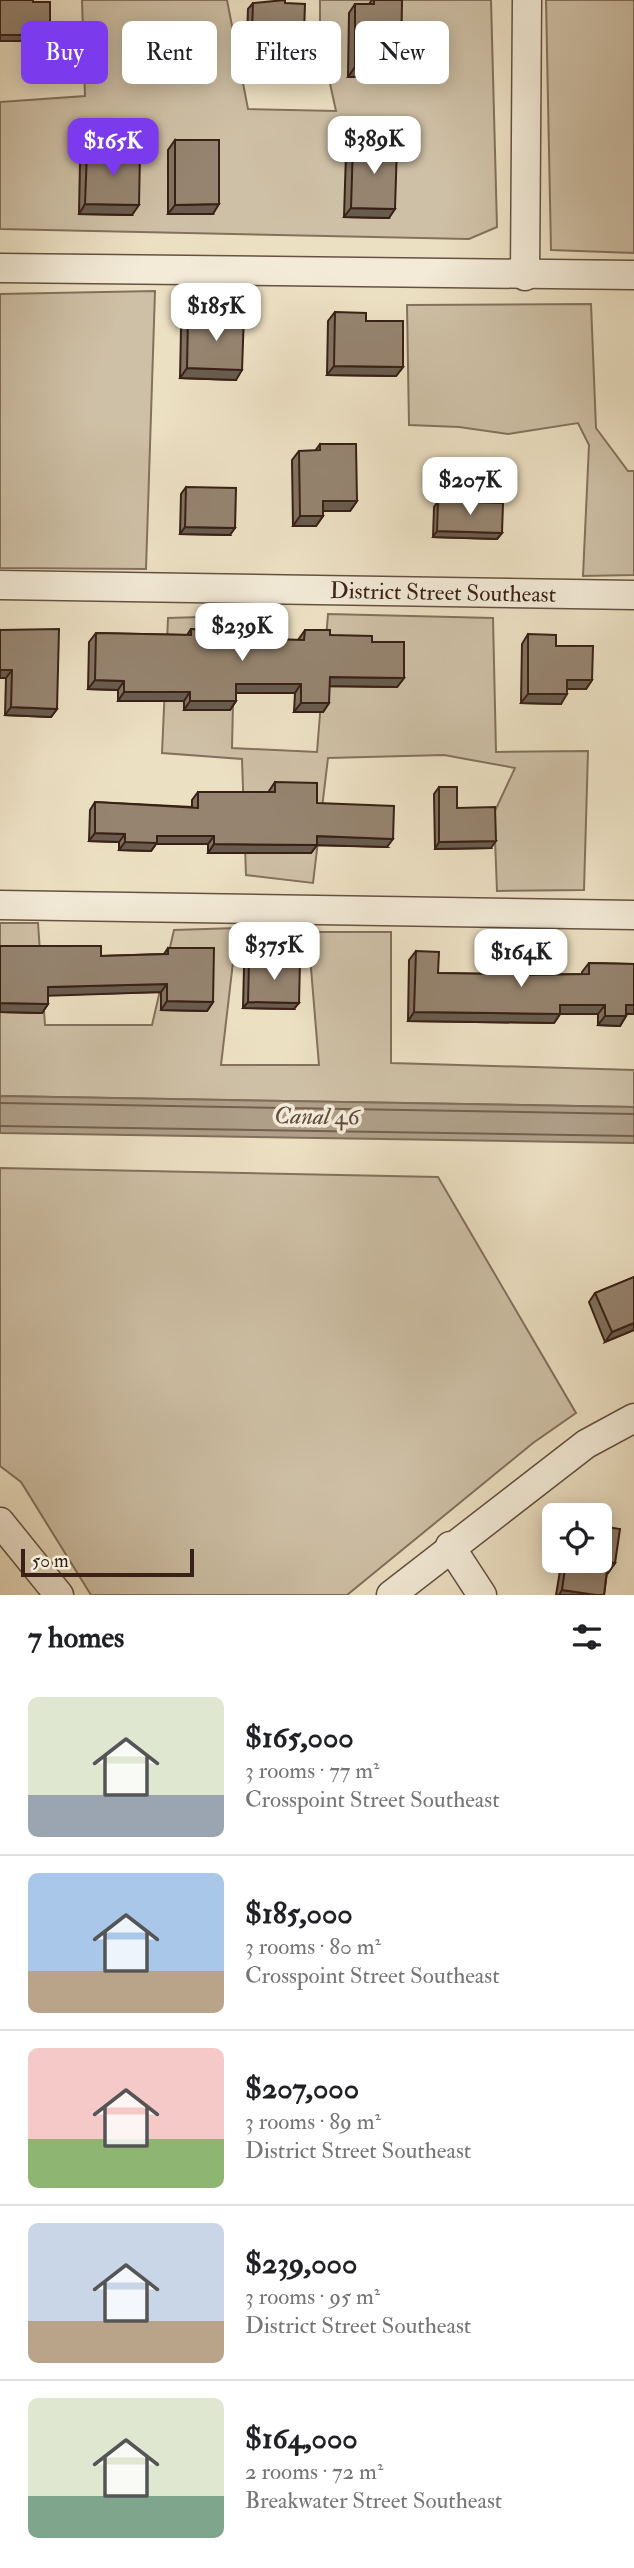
<!DOCTYPE html>
<html lang="en">
<head>
<meta charset="utf-8">
<style>
  body { margin:0; font-family:"IM FELL Double Pica",serif; background:#f6f6f6; color:#202124; height:100vh; display:flex; flex-direction:column; font-size:26px; white-space:nowrap }
  * { box-sizing:border-box; margin:0 }
  p { font-size:23px; color:#757577 }
  .icon { flex:none; width:38px; height:38px; fill:none; stroke:currentColor; stroke-width:2; stroke-linecap:round; stroke-linejoin:round }
  .map { position:relative; height:1595px; overflow:hidden }
  .drawer { display:flex; flex-direction:column; background:#fff; flex:1 }
  .drawer>* { flex:none }
  .guide { position:absolute; left:21px; top:21px; width:593px; height:63px; display:flex; gap:14px }
  .fabs { position:absolute; left:542px; top:1503px; display:grid; gap:14px }
  .fabs a { display:grid; place-items:center; width:70px; height:70px; border-radius:10px; background:#fff; box-shadow:0 4px 18px #0003; font-size:35px }
  .scale { position:absolute; left:21px; bottom:18px; width:173px; box-sizing:border-box; padding-left:7px; border:4px solid #392117; border-top:0; font-size:19px; line-height:24px; white-space:nowrap; color:#392117; -webkit-text-stroke:5px #f3ebd8; paint-order:stroke }
  .price { position:absolute; translate:-50% -60px; padding:0 16px; border-radius:14px; background:#fff; color:#222; font-size:23px; line-height:46px; filter:drop-shadow(0 2px 4px #0008) }
  .price::after { content:''; position:absolute; left:50%; top:42px; width:21px; height:16px; margin-left:-10px; background:inherit; clip-path:polygon(0 0,100% 0,50% 100%) }
  .price.active { background:#7c3aed; color:#fff }
  ul { padding:0; list-style:none }
  li { display:flex; align-items:center; gap:21px; height:175px; padding:0 28px }
  li+li { border-top:2px solid #e0e0e0 }
  li span { display:grid; place-items:center; flex:none; width:196px; height:140px; border-radius:10px; color:#555 }
  li>.icon { margin-inline-start:auto }
  span .icon { width:84px; height:84px; fill:#fffc; stroke-width:1 }
  li b { font-size:30px }
  h2 { display:flex; justify-content:space-between; align-items:center; height:84px; padding:0 28px; font-size:30px }
  .tag { padding:0 24px; border-radius:10px; background:#fff; box-shadow:0 4px 18px #0003; font-size:24px; line-height:63px }
  .tag.active { background:#7c3aed; color:#fff }
  .map>svg:first-child { display:block }
</style>
</head>
<body>
<div class="map">
<svg width="634" height="1595" viewBox="0 0 634 1595">
  <rect width="100%" height="100%" fill="#ece0c3"/>
  <filter id="stains"><feTurbulence type="fractalNoise" baseFrequency=".00286" numOctaves="4"/><feColorMatrix values="0 0 0 0 .2 0 0 0 0 .09 0 0 0 0 .02 0 0 0 .5 -.17"/></filter>
  <radialGradient id="worn" r=".72"><stop offset=".6" stop-color="#630" stop-opacity="0"/><stop offset="1" stop-color="#630" stop-opacity=".3"/></radialGradient>
  <g fill="#cec0a6" stroke="#84705e" stroke-width="2">
    <polygon points="82,0 227,0 248,109 336,111 320,38 320,0 491,0 497,227 469,239 0,229 0,102 85,96"/>
    <polygon points="546,0 634,0 634,253 551,250"/>
    <polygon points="155,291 146,569 0,568 0,294"/>
    <polygon points="591,304 596,428 628,471 634,471 634,575 583,576 589,445 578,423 508,434 459,427 409,425 407,305"/>
    <polygon points="328,614 493,618 496,752 588,751 584,890 497,891 494,813 515,768 444,755 328,758 313,883 246,875 242,759 162,753 168,618 235,616 232,748 317,752"/>
    <polygon points="0,923 38,923 45,1025 152,1025 174,930 237,928 221,1065 319,1065 308,932 391,932 391,1063 634,1070 634,1107 0,1096"/>
    <polygon points="0,1168 438,1177 576,1413 533,1443 347,1595 91,1595 21,1482 0,1466"/>
  </g>
  <polygon fill="#af9f89" stroke="#806d5b" stroke-width="2" points="0,1096 634,1107 634,1143 0,1133"/>
  <g fill="none" stroke-linecap="round" stroke-linejoin="round">
    <g stroke="#746050" stroke-width="2">
      <polyline points="0,1103 634,1114"/>
      <polyline points="0,1126 634,1136"/>
    </g>
    <g stroke="#665142" stroke-width="31">
      <g id="minor">
        <polyline points="0,268 634,275"/>
        <polyline points="525,276 527,0"/>
        <polyline points="0,585 634,595"/>
        <polyline points="0,905 634,915"/>
        <polyline points="0,1522 59,1595"/>
        <polyline points="450,1546 482,1595"/>
        <polyline points="391,1595 586,1444 634,1418"/>
      </g>
    </g>
    <use href="#minor" stroke="#f3ebd8" stroke-width="28"/>
  </g>
  <g fill="#817260" stroke="#392117" stroke-width="2">
    <polygon points="372,0 402,0 394,77 348,77 349,13 355,4 369,4"/>
    <polygon points="253,3 304,33 299,39 247,38 248,9"/>
    <polygon points="175,140 213,214 168,214 168,150"/>
    <polygon points="353,143 389,218 344,217 346,153"/>
    <polygon points="87,151 132,215 79,214 80,161"/>
    <polygon points="335,312 366,321 403,367 396,376 327,375 328,321"/>
    <polygon points="220,313 236,380 180,378 181,329 188,319 215,320"/>
    <polygon points="320,444 357,501 350,511 323,511 323,516 316,526 293,526 292,460 299,451 315,451"/>
    <polygon points="186,487 230,535 180,534 181,494"/>
    <polygon points="438,501 502,533 497,539 433,537 434,507"/>
    <polygon points="191,629 217,638 298,640 305,630 330,635 372,642 404,678 397,687 329,686 329,703 323,712 294,712 295,693 236,693 236,701 230,710 184,710 184,701 118,701 118,690 88,689 89,642 96,633 187,635"/>
    <polygon points="0,630 57,709 51,717 5,715 6,678 0,678"/>
    <polygon points="528,634 556,646 592,680 586,689 567,689 561,704 521,703 522,644"/>
    <polygon points="275,782 317,803 387,847 317,845 311,853 208,853 208,844 156,844 151,851 119,850 119,842 89,841 90,810 95,802 192,807 192,800 198,792 269,792 269,791"/>
    <polygon points="439,787 457,808 491,848 435,849 434,794"/>
    <polygon points="168,948 213,1002 207,1011 161,1010 161,992 48,995 48,1004 42,1013 0,1012 101,956 164,954"/>
    <polygon points="416,951 438,973 493,974 493,962 500,953 523,975 582,974 582,972 589,963 634,964 634,1014 626,1014 626,1016 620,1026 598,1025 598,1014 560,1014 554,1023 408,1021 409,960"/>
    <polygon points="249,961 294,1009 243,1008 244,968"/>
    <polygon points="634,1277 634,1330 605,1342 589,1302 595,1293"/>
    <polygon points="555,1529 555,1561 600,1561 615,1563 608,1573 607,1572 604,1595 556,1595 561,1565 549,1563"/>
  </g>
  <g fill="#695c4e" stroke="#392117" stroke-width="2">
    <polygon points="33,27 50,27 45,34 28,34"/>
    <polygon points="252,31 304,33 299,39 247,38"/>
    <polygon points="0,35 33,35 28,41 0,41"/>
    <polygon points="355,67 401,68 394,77 348,77"/>
    <polygon points="85,204 139,205 132,215 79,214"/>
    <polygon points="219,204 213,214 168,214 175,205"/>
    <polygon points="351,208 395,209 389,218 344,217"/>
    <polygon points="334,366 403,367 396,376 327,375"/>
    <polygon points="187,368 242,370 236,380 180,378"/>
    <polygon points="323,501 357,501 350,511 316,511"/>
    <polygon points="300,516 323,516 316,526 293,526"/>
    <polygon points="185,527 235,528 230,535 180,534"/>
    <polygon points="437,531 502,533 497,539 433,537"/>
    <polygon points="0,670 12,670 6,678 0,678"/>
    <polygon points="330,677 404,678 397,687 323,686"/>
    <polygon points="95,680 124,681 118,690 88,689"/>
    <polygon points="567,680 592,680 586,689 561,689"/>
    <polygon points="236,684 301,684 295,693 230,693"/>
    <polygon points="124,692 190,692 184,701 118,701"/>
    <polygon points="528,694 567,694 561,704 521,703"/>
    <polygon points="190,701 236,701 230,710 184,710"/>
    <polygon points="301,703 329,703 323,712 294,712"/>
    <polygon points="11,707 57,709 51,717 5,715"/>
    <polygon points="95,833 125,834 119,842 89,841"/>
    <polygon points="157,836 214,836 208,844 156,844 151,851 119,850 125,842"/>
    <polygon points="317,836 393,839 387,847 311,845"/>
    <polygon points="496,841 491,848 435,849 439,842"/>
    <polygon points="214,844 317,845 311,853 208,853"/>
    <polygon points="167,984 161,992 42,996 48,987"/>
    <polygon points="167,1001 213,1002 207,1011 161,1010"/>
    <polygon points="248,1002 299,1003 294,1009 243,1008"/>
    <polygon points="0,1003 48,1004 42,1013 0,1012"/>
    <polygon points="560,1005 605,1005 598,1014 554,1014"/>
    <polygon points="626,1005 634,1005 634,1014 620,1014"/>
    <polygon points="414,1012 560,1014 554,1023 408,1021"/>
    <polygon points="605,1016 626,1016 620,1026 598,1025"/>
    <polygon points="634,1323 634,1330 605,1342 612,1332"/>
    <polygon points="555,1555 555,1561 563,1561 561,1565 549,1563"/>
    <polygon points="608,1562 615,1563 608,1573 602,1572"/>
    <polygon points="562,1590 596,1595 559,1595"/>
  </g>
  <g fill="#968470" stroke="#392117" stroke-width="2">
    <polygon points="0,0 33,0 33,2 50,2 50,27 33,27 33,35 0,35"/>
    <polygon points="285,0 285,3 305,4 304,33 252,31 253,3"/>
    <polygon points="374,0 402,0 401,68 355,67 355,4 374,4"/>
    <polygon points="175,140 219,140 219,204 175,205"/>
    <polygon points="353,143 397,144 395,209 351,208"/>
    <polygon points="87,151 140,153 139,205 85,204"/>
    <polygon points="335,312 366,313 366,321 403,321 403,367 334,366"/>
    <polygon points="220,313 244,314 242,370 187,368 188,319 219,320"/>
    <polygon points="320,444 356,444 357,501 323,501 323,516 300,516 299,451 320,450"/>
    <polygon points="186,487 236,488 235,528 185,527"/>
    <polygon points="438,501 503,503 502,533 437,531"/>
    <polygon points="59,629 57,709 11,707 12,670 0,670 0,630"/>
    <polygon points="191,629 217,630 217,638 304,640 305,630 330,630 330,635 372,636 372,642 404,642 404,678 330,677 329,703 301,703 301,684 236,684 236,701 190,701 190,692 124,692 124,681 95,680 96,633 191,635"/>
    <polygon points="528,634 556,635 556,646 593,646 592,680 567,680 567,694 528,694"/>
    <polygon points="275,782 317,783 317,803 394,806 393,839 317,836 317,845 214,844 214,836 157,836 157,843 125,842 125,834 95,833 95,802 198,808 198,792 275,792"/>
    <polygon points="439,787 457,787 457,808 495,807 496,841 439,842"/>
    <polygon points="0,946 101,946 101,956 168,954 168,948 214,948 213,1002 167,1001 167,984 48,987 48,1004 0,1003"/>
    <polygon points="416,951 439,952 438,973 500,974 500,953 523,953 523,975 589,974 589,963 634,964 634,1005 626,1005 626,1016 605,1016 605,1005 560,1005 560,1014 414,1012"/>
    <polygon points="249,961 300,962 299,1003 248,1002"/>
    <polygon points="634,1277 634,1323 612,1332 595,1293"/>
    <polygon points="600,1526 620,1529 615,1563 608,1562 604,1595 596,1595 562,1590 566,1561 600,1561"/>
  </g>
  <g text-anchor="middle" stroke-width="7" stroke-linejoin="round" paint-order="stroke">
    <g font-size="23" fill="#392117" stroke="#f3ebd8">
      <text transform="translate(443 592) rotate(1)" y="8">District Street Southeast</text>
    </g>
    <g font-size="24" font-style="italic" fill="#624d3f" stroke="#f3ebd8">
      <text transform="translate(317 1116) rotate(1)" y="8">Canal 46</text>
    </g>
  </g>
  <rect width="100%" height="100%" filter="url(#stains)"/>
  <rect width="100%" height="100%" fill="url(#worn)"/>
</svg>
<div class="fabs">
<a><svg class="icon" aria-label="locate" viewBox="0 0 24 24"><circle cx="12" cy="12" r="6"/><path d="M12 2v4M12 18v4M2 12h4M18 12h4"/></svg></a>
</div>
<div class="scale">50 m</div>
<b class="price" style="left:374px;top:176px">$389K</b>
<b class="price active" style="left:113px;top:178px">$165K</b>
<b class="price" style="left:216px;top:343px">$185K</b>
<b class="price" style="left:470px;top:517px">$207K</b>
<b class="price" style="left:242px;top:663px">$239K</b>
<b class="price" style="left:274px;top:982px">$375K</b>
<b class="price" style="left:521px;top:989px">$164K</b>
<div class="guide">
<a class="tag active">Buy</a>
<a class="tag">Rent</a>
<a class="tag">Filters</a>
<a class="tag">New</a>
</div>
</div>
<section class="drawer">
<h2>7 homes<svg class="icon" aria-label="filters" viewBox="0 0 24 24"><path d="M4 7h16M4 17h16"/><circle cx="9" cy="7" r="2"/><circle cx="15" cy="17" r="2"/></svg></h2>
<ul>
<li><span style="background:linear-gradient(#dfe7d0 70%,#9aa5b1 0)"><svg class="icon" aria-label="home" viewBox="0 0 24 24"><path d="M3 11l9-7 9 7M6 9v11h12V9"/></svg></span><div><b>$165,000</b><p>3 rooms · 77 m²</p><p>Crosspoint Street Southeast</p></div></li>
<li><span style="background:linear-gradient(#a9c7e8 70%,#b9a48a 0)"><svg class="icon" aria-label="home" viewBox="0 0 24 24"><path d="M3 11l9-7 9 7M6 9v11h12V9"/></svg></span><div><b>$185,000</b><p>3 rooms · 80 m²</p><p>Crosspoint Street Southeast</p></div></li>
<li><span style="background:linear-gradient(#f6c9c9 65%,#8fb573 0)"><svg class="icon" aria-label="home" viewBox="0 0 24 24"><path d="M3 11l9-7 9 7M6 9v11h12V9"/></svg></span><div><b>$207,000</b><p>3 rooms · 89 m²</p><p>District Street Southeast</p></div></li>
<li><span style="background:linear-gradient(#c9d6e8 70%,#b9a48a 0)"><svg class="icon" aria-label="home" viewBox="0 0 24 24"><path d="M3 11l9-7 9 7M6 9v11h12V9"/></svg></span><div><b>$239,000</b><p>3 rooms · 95 m²</p><p>District Street Southeast</p></div></li>
<li><span style="background:linear-gradient(#dfe7d0 70%,#7fa58c 0)"><svg class="icon" aria-label="home" viewBox="0 0 24 24"><path d="M3 11l9-7 9 7M6 9v11h12V9"/></svg></span><div><b>$164,000</b><p>2 rooms · 72 m²</p><p>Breakwater Street Southeast</p></div></li>
</ul>
</section>
</body>
</html>
